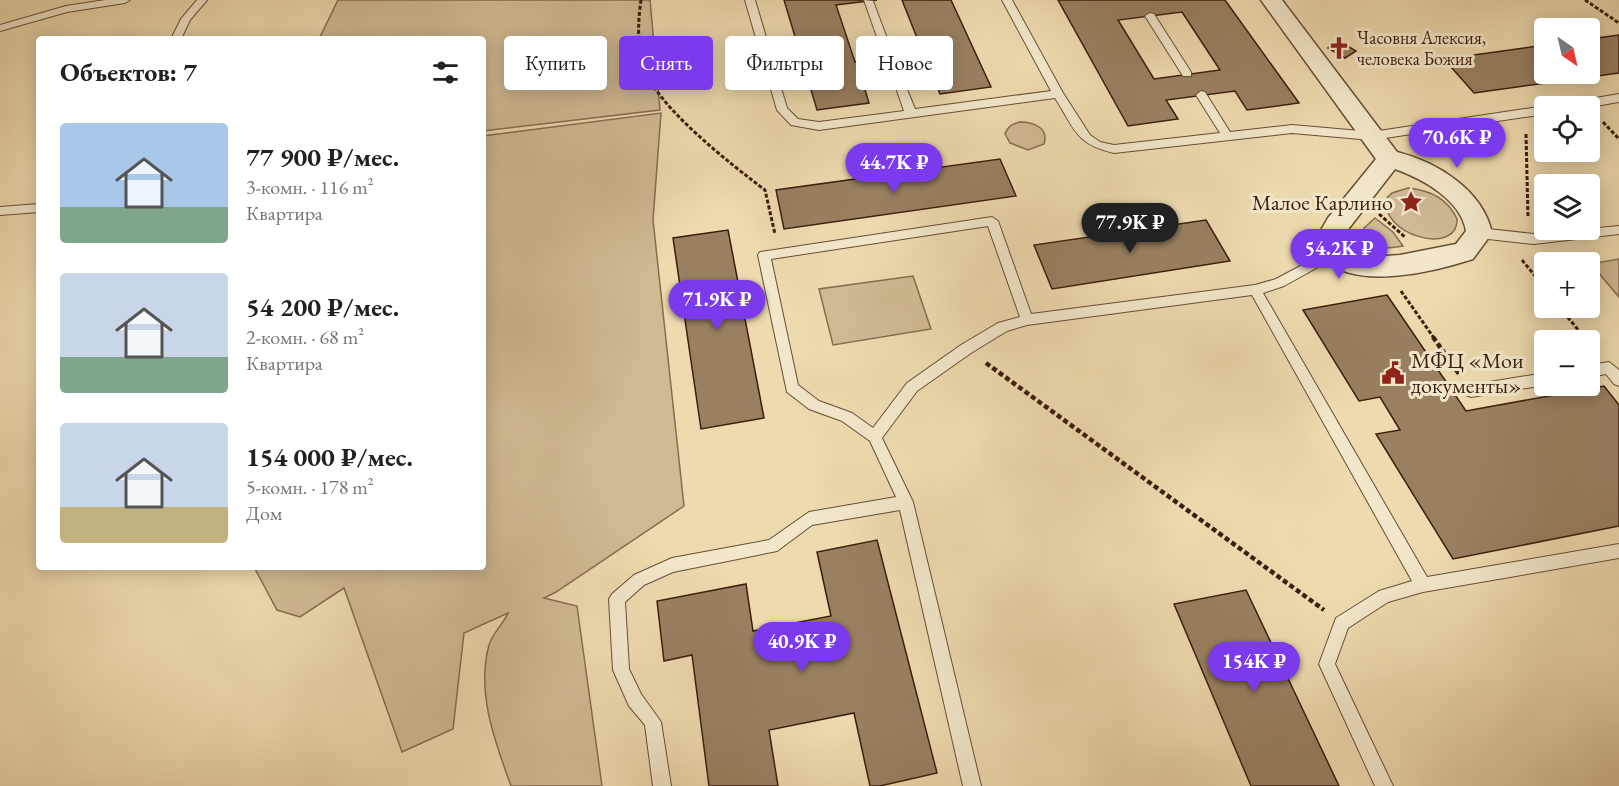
<!DOCTYPE html>
<html lang="ru">
<head>
<meta charset="utf-8">
<style>
  body { margin:0; font-family:"EB Garamond",serif; background:#f6f6f6; color:#202124; height:100vh; display:flex; flex-direction:column; font-size:22px; white-space:nowrap }
  * { box-sizing:border-box; margin:0 }
  p { font-size:20px; color:#757577 }
  .icon { flex:none; width:33px; height:33px; fill:none; stroke:currentColor; stroke-width:2; stroke-linecap:round; stroke-linejoin:round }
  .map { position:relative; flex:1; overflow:hidden }
  .details { position:absolute; left:36px; top:36px; width:450px; height:534px; display:flex; flex-direction:column; background:#fff; border-radius:6px; box-shadow:0 3px 15px #0003 }
  .details>* { flex:none }
  .top-card { position:absolute; left:504px; top:36px; width:570px; height:54px; display:flex; gap:12px }
  .needle { width:39px; rotate:146deg }
  .fabs { position:absolute; left:1534px; top:18px; display:grid; gap:12px }
  .fabs a { display:grid; place-items:center; width:66px; height:66px; border-radius:6px; background:#fff; box-shadow:0 3px 15px #0003; font-size:30px }
  .price { position:absolute; translate:-50% -51px; padding:0 14px; border-radius:21px; background:#7c3aed; color:#fff; font-size:20px; line-height:39px; filter:drop-shadow(0 2px 3px #0008) }
  .price::after { content:''; position:absolute; left:50%; top:36px; width:18px; height:14px; margin-left:-9px; background:inherit; clip-path:polygon(0 0,100% 0,50% 100%) }
  .price.current { background:#222; color:#fff }
  ul { padding:0; list-style:none }
  li { display:flex; align-items:center; gap:18px; height:150px; padding:0 24px }
  li span { display:grid; place-items:center; flex:none; width:168px; height:120px; border-radius:6px; color:#555 }
  li>.icon { margin-inline-start:auto }
  span .icon { width:72px; height:72px; fill:#fffc; stroke-width:1 }
  li b { font-size:26px }
  h2 { display:flex; justify-content:space-between; align-items:center; height:72px; padding:0 24px; font-size:26px }
  .tag { padding:0 21px; border-radius:6px; background:#fff; box-shadow:0 3px 15px #0003; font-size:21px; line-height:54px }
  .tag.current { background:#7c3aed; color:#fff }
  .map>svg:first-child { display:block }
</style>
</head>
<body>
<div class="map">
<svg width="1619" height="786" viewBox="0 0 1619 786">
  <rect width="100%" height="100%" fill="#eddaaf"/>
  <filter id="stains"><feTurbulence type="fractalNoise" baseFrequency=".00333" numOctaves="4"/><feColorMatrix values="0 0 0 0 .2 0 0 0 0 .09 0 0 0 0 .02 0 0 0 .5 -.17"/></filter>
  <radialGradient id="worn" r=".72"><stop offset=".6" stop-color="#630" stop-opacity="0"/><stop offset="1" stop-color="#630" stop-opacity=".3"/></radialGradient>
  <g fill="#cfba93" stroke="#866c50" stroke-width="1.5">
    <polygon points="338,0 650,0 660,110 483,131 483,39 319,39"/>
    <path d="M 661,113 L 653,220 L 684,506 L 556,592 L 544,598 L 577,606 L 602,786 L 511,786 C 495,742 476,692 489,645 C 492,634 504,623 508,613 L 464,633 L 453,729 L 402,752 L 344,588 L 300,617 L 277,610 L 254,567 L 483,567 L 483,136 Z"/>
    <path d="M 1020,122 C 1034,122 1049,128 1044,144 L 1028,150 L 1010,143 L 1005,134 C 1008,126 1012,124 1020,122 Z"/>
    <path d="M 1408,188 C 1430,190 1448,199 1457,219 C 1458,257 1378,235 1387,198 L 1392,193 Z"/>
    <path d="M 1375,218 L 1393,232 L 1403,246 C 1387,249 1374,250 1364,236 L 1364,228 Z"/>
    <polygon points="1619,259 1619,297 1591,264"/>
    <polygon points="913,276 931,329 833,345 819,289"/>
  </g>
  <g fill="#988061" stroke="#3c1e0c" stroke-width="1.5" fill-rule="evenodd">
    <polygon points="784,0 877,0 836,5 855,62 923,53 902,0 951,0 991,87 940,94 933,77 864,86 869,103 817,110"/>
    <path d="M 1058,0 L 1225,0 L 1299,103 L 1247,110 L 1235,91 L 1166,100 L 1178,119 L 1128,126 ZM 1182,12 L 1220,70 L 1154,79 L 1118,20 Z"/>
    <polygon points="1619,35 1619,73 1474,93 1444,59 1545,45 1545,74 1590,74 1590,39"/>
    <polygon points="1339,41 1356,51 1345,58 1328,48"/>
    <polygon points="1000,159 1016,196 784,229 776,190"/>
    <polygon points="1206,220 1230,261 1052,289 1034,245"/>
    <polygon points="728,230 764,418 701,429 673,238"/>
    <polygon points="1387,295 1466,411 1604,386 1619,405 1619,526 1453,559 1376,434 1400,430 1380,397 1359,401 1303,310"/>
    <polygon points="877,540 937,773 880,786 870,786 854,713 769,730 778,786 709,786 692,655 664,661 657,601 746,584 753,631 831,616 817,552"/>
    <polygon points="1246,590 1339,786 1251,786 1174,604"/>
  </g>
  <g fill="none" stroke-linecap="round" stroke-linejoin="round">
    <g stroke="#684d35" stroke-width="2">
      <g id="service">
        <polygon points="105,0 130,0 125,3 67,12 0,31 0,25 66,6"/>
        <polygon points="197,0 207,0 190,20 181,39 171,39 181,19"/>
        <path d="M 745,0 L 755,0 L 787,108 L 798,119 L 819,122 L 904,111 L 894,82 L 899,79 L 904,82 L 915,109 L 1051,91 L 1002,0 L 1012,0 L 1063,93 L 1090,135 L 1100,142 L 1114,145 L 1220,133 L 1196,95 L 1201,91 L 1205,92 L 1230,132 L 1292,125 L 1372,132 L 1545,106 L 1545,114 L 1372,140 L 1292,133 L 1114,153 C 1075,144 1075,129 1055,98 L 819,130 L 791,125 L 777,110 Z"/>
        <polygon points="864,0 873,1 894,57 893,59 885,59 884,57"/>
        <polygon points="1150,13 1154,14 1191,72 1191,76 1183,76 1145,16"/>
        <polygon points="1619,94 1619,102 1590,107 1567,106 1572,102"/>
        <polygon points="39,204 39,212 0,215 0,207"/>
        <path d="M 992,217 L 998,221 L 1031,314 L 1255,285 L 1276,279 L 1330,250 L 1338,250 L 1340,253 L 1338,256 L 1284,286 L 1263,293 L 1427,577 L 1619,544 L 1619,558 L 1423,592 L 1388,602 L 1348,628 L 1335,664 L 1393,786 L 1375,786 L 1319,664 L 1336,618 L 1379,591 L 1412,581 L 1252,295 L 1027,325 L 1007,331 L 971,353 L 917,391 L 882,438 L 913,502 L 981,786 L 963,786 L 900,510 L 812,525 L 777,551 L 673,572 L 644,585 L 625,602 L 629,669 L 641,694 L 661,722 L 671,786 L 653,786 L 645,725 L 629,706 L 613,670 L 609,599 L 612,594 L 634,575 L 672,558 L 769,540 L 809,512 L 896,497 L 870,441 L 842,421 L 809,409 L 787,392 L 758,255 L 760,252 ZM 988,226 L 1020,317 L 998,323 L 961,345 L 907,383 L 873,428 L 852,413 L 819,401 L 798,385 L 771,259 Z"/>
        <polygon points="1619,226 1619,234 1534,244 1479,238 1473,233 1479,228 1534,234"/>
        <polygon points="1609,362 1619,370 1619,386 1614,384 1606,374 1590,377 1590,365"/>
        <polygon points="1545,373 1545,385 1471,397 1466,395 1464,391 1466,387 1471,385"/>
      </g>
    </g>
    <g stroke="#684d35" stroke-width="3">
      <path id="minor" d="M 1261,0 L 1282,0 L 1397,152 C 1437,162 1483,190 1492,233 L 1473,259 C 1436,271 1358,291 1325,260 C 1320,255 1319,245 1316,239 L 1328,218 L 1376,159 ZM 1395,169 C 1423,179 1461,200 1466,231 L 1456,244 L 1400,255 L 1371,257 L 1345,247 L 1342,239 L 1346,232 Z"/>
    </g>
    <g stroke="#3c1e0c" stroke-width="3" stroke-dasharray="4 2" stroke-linecap="butt">
      <path d="M 641,0 C 638,20 637,45 643,65 C 654,105 732,165 765,190 L 775,234"/>
      <polyline points="1585,0 1619,23"/>
      <polyline points="1603,122 1619,139"/>
      <polyline points="1526,134 1528,217"/>
      <polyline points="1379,214 1405,237"/>
      <polyline points="1522,260 1545,288"/>
      <polyline points="1401,291 1434,338"/>
      <polyline points="1560,308 1585,338"/>
    </g>
    <g stroke="#3c1e0c" stroke-width="4.5" stroke-dasharray="5 3" stroke-linecap="butt">
      <polyline points="1433,337 1459,374"/>
      <polyline points="1584,337 1587,340"/>
      <polyline points="986,363 1324,610"/>
    </g>
    <use href="#service" fill="#f3e7cb" fill-rule="evenodd"/>
    <use href="#minor" fill="#f3e7cb" fill-rule="evenodd"/>
  </g>
  <defs>
    <g id="church-bare" transform="scale(1.8)"><path d="M-1.2-6h2.4v3.5h3.3v2.4h-3.3V6h-2.4V-.1h-3.3v-2.4h3.3Z" fill="#8f2418" stroke="#f3e7cb" stroke-width="2.5" paint-order="stroke"/></g>
    <g id="sight-bare" transform="scale(1.8)"><path d="M0-6L1.8-2.2L6-1.7L2.9 1.2L3.7 5.4L0 3.3L-3.7 5.4L-2.9 1.2L-6-1.7L-1.8-2.2Z" fill="#8f2418" stroke="#f3e7cb" stroke-width="2.5" paint-order="stroke"/></g>
    <g id="civic-bare" transform="scale(1.8)"><path d="M-.6-6.5H3V-4.5H.6V-3L4-1V1h2V6H-6V1h2V-1L-.6-3ZM-1.2 2.5V6h2.4V2.5Z" fill="#8f2418" stroke="#f3e7cb" stroke-width="2.5" paint-order="stroke"/></g>
  </defs>
  <g fill-rule="evenodd">
    <use href="#church-bare" x="1339" y="48"/>
    <use href="#sight-bare" x="1411" y="202"/>
    <use href="#civic-bare" x="1393" y="373"/>
  </g>
  <g text-anchor="middle" stroke-width="6" stroke-linejoin="round" paint-order="stroke">
    <g font-size="18" fill="#3c1e0c" stroke="#f3e7cb" text-anchor="start">
      <text x="1357" y="44">Часовня Алексия,<tspan x="1357" dy="21">человека Божия</tspan></text>
    </g>
    <g font-size="22" fill="#3c1e0c" stroke="#f3e7cb" text-anchor="end">
      <text x="1393" y="210">Малое Карлино</text>
      <text x="1411" y="368" text-anchor="start">МФЦ «Мои<tspan x="1411" dy="25">документы»</tspan></text>
    </g>
  </g>
  <rect width="100%" height="100%" filter="url(#stains)"/>
  <rect width="100%" height="100%" fill="url(#worn)"/>
</svg>
<div class="fabs">
<a><svg class="needle" viewBox="-14 -14 28 28"><path d="M0-13l5 13h-10z" fill="#e53935"/><path d="M0 13l5-13h-10z" fill="#757577"/></svg></a>
<a><svg class="icon" aria-label="locate" viewBox="0 0 24 24"><circle cx="12" cy="12" r="6"/><path d="M12 2v4M12 18v4M2 12h4M18 12h4"/></svg></a>
<a><svg class="icon" aria-label="layers" viewBox="0 0 24 24"><path d="M12 4l9 5-9 5-9-5zM3 14l9 5 9-5"/></svg></a>
<a>+</a>
<a>−</a>
</div>
<b class="price" style="left:1457px;top:169px">70.6K ₽</b>
<b class="price" style="left:894px;top:194px">44.7K ₽</b>
<b class="price current" style="left:1130px;top:254px">77.9K ₽</b>
<b class="price" style="left:1339px;top:280px">54.2K ₽</b>
<b class="price" style="left:717px;top:331px">71.9K ₽</b>
<b class="price" style="left:802px;top:673px">40.9K ₽</b>
<b class="price" style="left:1254px;top:693px">154K ₽</b>
<div class="top-card">
<a class="tag">Купить</a>
<a class="tag current">Снять</a>
<a class="tag">Фильтры</a>
<a class="tag">Новое</a>
</div>
<section class="details">
<h2>Объектов: 7<svg class="icon" aria-label="filters" viewBox="0 0 24 24"><path d="M4 7h16M4 17h16"/><circle cx="9" cy="7" r="2"/><circle cx="15" cy="17" r="2"/></svg></h2>
<ul>
<li><span style="background:linear-gradient(#a9c7e8 70%,#7fa58c 0)"><svg class="icon" aria-label="home" viewBox="0 0 24 24"><path d="M3 11l9-7 9 7M6 9v11h12V9"/></svg></span><div><b>77 900 ₽/мес.</b><p>3-комн. · 116 m²</p><p>Квартира</p></div></li>
<li><span style="background:linear-gradient(#c9d6e8 70%,#7fa58c 0)"><svg class="icon" aria-label="home" viewBox="0 0 24 24"><path d="M3 11l9-7 9 7M6 9v11h12V9"/></svg></span><div><b>54 200 ₽/мес.</b><p>2-комн. · 68 m²</p><p>Квартира</p></div></li>
<li><span style="background:linear-gradient(#c9d6e8 70%,#c2b280 0)"><svg class="icon" aria-label="home" viewBox="0 0 24 24"><path d="M3 11l9-7 9 7M6 9v11h12V9"/></svg></span><div><b>154 000 ₽/мес.</b><p>5-комн. · 178 m²</p><p>Дом</p></div></li>
</ul>
</section>
</div>
</body>
</html>
